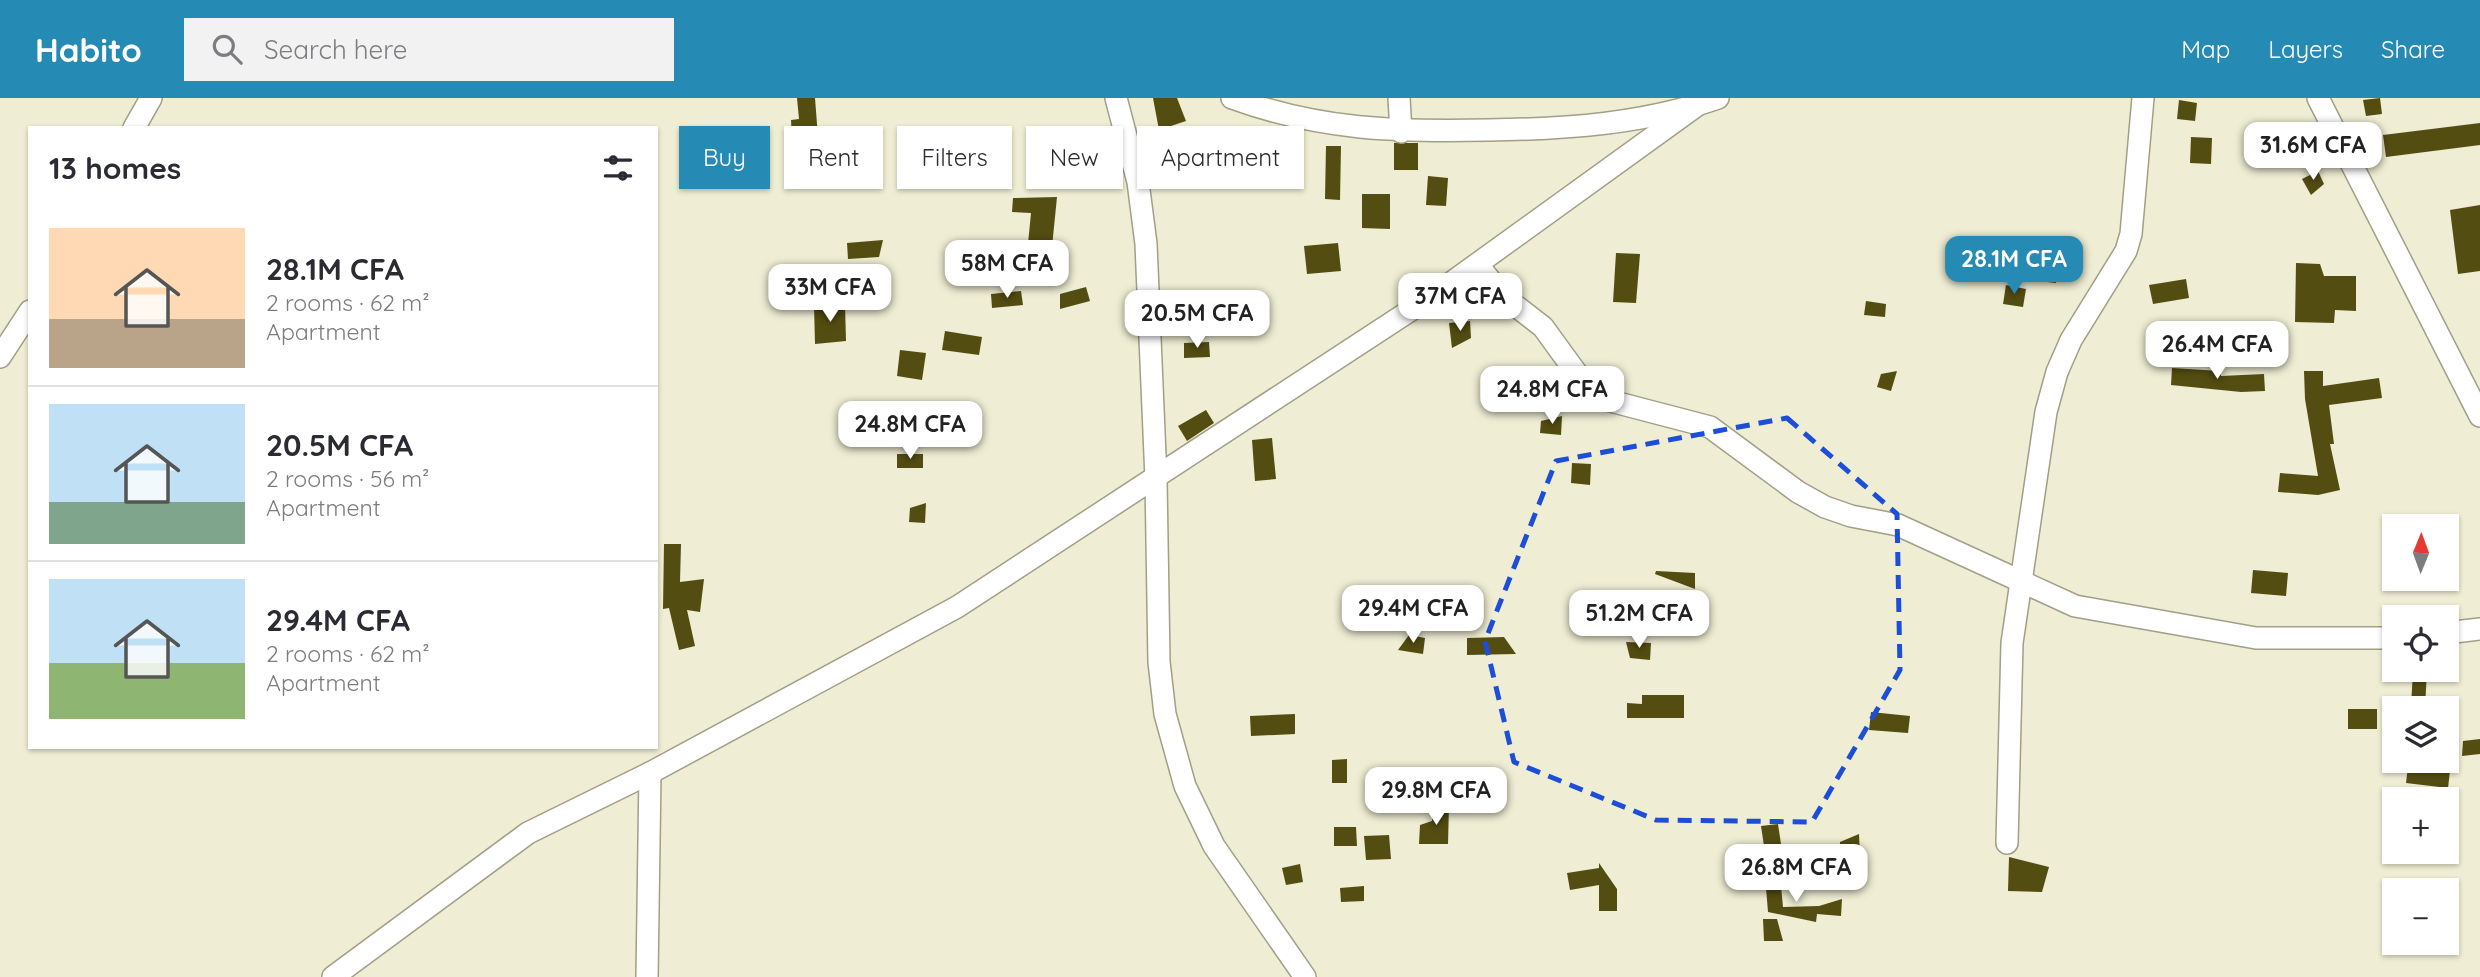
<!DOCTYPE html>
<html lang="en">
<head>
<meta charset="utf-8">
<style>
  body { margin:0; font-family:Quicksand,sans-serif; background:#f2f2f3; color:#2b2b33; height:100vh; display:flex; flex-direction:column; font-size:26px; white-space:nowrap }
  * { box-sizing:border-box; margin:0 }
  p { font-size:23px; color:#7c7c81 }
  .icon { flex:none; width:38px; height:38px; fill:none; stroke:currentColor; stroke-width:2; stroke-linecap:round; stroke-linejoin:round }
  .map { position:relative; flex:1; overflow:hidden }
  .sheet { position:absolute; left:28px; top:28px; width:630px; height:623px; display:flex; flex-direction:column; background:#fff; border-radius:0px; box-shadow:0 2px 5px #0004 }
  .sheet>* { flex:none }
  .hud { position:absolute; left:679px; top:28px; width:665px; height:63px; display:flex; gap:14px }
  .needle { width:46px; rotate:1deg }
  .tools { position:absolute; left:2382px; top:416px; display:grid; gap:14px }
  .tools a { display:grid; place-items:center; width:77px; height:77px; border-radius:0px; background:#fff; box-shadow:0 2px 5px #0004; font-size:35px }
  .price { position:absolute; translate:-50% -60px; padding:0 16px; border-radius:14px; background:#fff; color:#222; font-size:23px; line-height:46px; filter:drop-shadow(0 2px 4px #0008) }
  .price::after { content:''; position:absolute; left:50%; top:42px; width:21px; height:16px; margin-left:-10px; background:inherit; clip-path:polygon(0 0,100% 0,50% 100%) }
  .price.current { background:#258bb4; color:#fff }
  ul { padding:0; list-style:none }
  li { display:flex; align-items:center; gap:21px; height:175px; padding:0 21px }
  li+li { border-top:2px solid #e1e1e2 }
  li span { display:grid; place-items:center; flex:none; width:196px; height:140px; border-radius:0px; color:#555 }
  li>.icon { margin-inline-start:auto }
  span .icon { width:84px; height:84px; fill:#fffc; stroke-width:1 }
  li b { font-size:30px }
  h2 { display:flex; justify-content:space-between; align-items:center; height:84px; padding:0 21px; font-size:30px }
  .pill { padding:0 24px; border-radius:0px; background:#fff; box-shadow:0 2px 5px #0004; font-size:24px; line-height:63px }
  .pill.current { background:#258bb4; color:#fff }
  header { display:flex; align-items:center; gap:42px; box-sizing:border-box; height:98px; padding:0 35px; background:#258bb4; color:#fff }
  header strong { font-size:33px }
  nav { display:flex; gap:38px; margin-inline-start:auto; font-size:24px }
  .search { width:490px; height:63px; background:#f2f2f3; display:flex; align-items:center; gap:18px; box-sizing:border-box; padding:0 24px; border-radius:0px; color:#7c7c81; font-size:26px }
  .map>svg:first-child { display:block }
</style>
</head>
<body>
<header>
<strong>Habito</strong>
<div class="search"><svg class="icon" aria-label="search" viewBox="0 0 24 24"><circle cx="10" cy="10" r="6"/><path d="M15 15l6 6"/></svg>Search here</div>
<nav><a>Map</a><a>Layers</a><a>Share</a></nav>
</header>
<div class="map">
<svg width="2480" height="879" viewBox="0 0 2480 879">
  <rect width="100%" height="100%" fill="#efedd3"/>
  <g fill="#544d12">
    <polygon points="797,0 815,0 818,39 792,41 791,22 799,21"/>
    <polygon points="1153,0 1177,0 1186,23 1159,32"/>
    <polygon points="2380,0 2382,16 2366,18 2363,2"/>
    <polygon points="2179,2 2197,5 2195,23 2177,21"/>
    <polygon points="2480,25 2480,47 2386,59 2383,37"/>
    <polygon points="2191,39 2212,40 2211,66 2190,65"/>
    <rect x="1394" y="45" width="24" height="27"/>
    <polygon points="1326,48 1341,48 1340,102 1325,101"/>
    <polygon points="2318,73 2324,86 2311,97 2302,81"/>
    <polygon points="1428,78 1448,80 1446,108 1426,107"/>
    <polygon points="1362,96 1390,96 1390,131 1362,130"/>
    <polygon points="1057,99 1051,159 1027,156 1031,115 1012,114 1013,100"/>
    <polygon points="2480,107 2480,173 2458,176 2450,112"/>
    <polygon points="883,142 879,159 848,161 847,145"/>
    <polygon points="1338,145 1341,173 1307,176 1304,148"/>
    <polygon points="1616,155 1640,156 1636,205 1613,204"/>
    <polygon points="2296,165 2320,166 2324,178 2356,178 2356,213 2335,212 2334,225 2295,224"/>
    <polygon points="2023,166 2058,170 2056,185 2022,181"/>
    <polygon points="2186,181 2189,200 2153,206 2149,187"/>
    <polygon points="2006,187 2026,191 2023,209 2003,206"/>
    <polygon points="1086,189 1090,203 1060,211 1060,196"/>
    <polygon points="1021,193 1023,207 992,210 991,196"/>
    <polygon points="1866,203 1886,206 1885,219 1864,217"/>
    <polygon points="845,206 846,243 815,246 814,207"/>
    <polygon points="1470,223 1471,240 1452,250 1449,225"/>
    <polygon points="945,233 982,239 979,257 942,252"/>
    <polygon points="1209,244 1210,259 1184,260 1184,245"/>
    <polygon points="900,252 926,255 922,282 897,278"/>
    <polygon points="2172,270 2220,273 2221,278 2264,276 2265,293 2241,294 2171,287"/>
    <polygon points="1897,273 1891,293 1877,289 1881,276"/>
    <polygon points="2304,273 2323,273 2323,288 2379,280 2382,300 2329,307 2334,346 2330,346 2340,392 2318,397 2278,394 2280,375 2318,378 2305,301"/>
    <polygon points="1206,312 1214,325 1187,343 1178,328"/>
    <polygon points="1562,318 1561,337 1540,335 1541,323"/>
    <polygon points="1272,340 1276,381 1255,383 1252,342"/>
    <rect x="897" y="356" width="26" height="14"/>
    <polygon points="1572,365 1591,366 1590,387 1571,385"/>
    <polygon points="926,405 925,425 909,424 910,410"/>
    <polygon points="664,446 681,446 680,484 704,481 700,514 687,512 695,548 679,552 669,510 663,511"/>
    <polygon points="2253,472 2288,475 2286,498 2251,495"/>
    <polygon points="1656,473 1695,475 1695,491 1655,476"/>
    <polygon points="1409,537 1425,540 1423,556 1398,552"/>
    <polygon points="1504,539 1516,556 1467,557 1467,540"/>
    <polygon points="1626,544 1651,545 1650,562 1630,560"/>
    <polygon points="2413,572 2427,572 2425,610 2411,609"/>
    <polygon points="1642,597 1684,597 1684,620 1627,620 1627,605 1642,606"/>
    <rect x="2348" y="611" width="29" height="20"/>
    <polygon points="1871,614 1910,618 1908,635 1869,632"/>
    <polygon points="1295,616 1295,636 1251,638 1250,618"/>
    <polygon points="2480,641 2480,656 2462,658 2463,643"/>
    <polygon points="1347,661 1347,685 1332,685 1332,662"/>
    <polygon points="2408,668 2450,673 2448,690 2406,685"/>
    <polygon points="1432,706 1449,707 1448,746 1419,746 1420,727 1432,723"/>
    <polygon points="1778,726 1781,746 1764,748 1761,728"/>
    <polygon points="1334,729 1356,729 1357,748 1334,748"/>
    <polygon points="1859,736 1860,759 1840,760 1840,744"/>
    <polygon points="1389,737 1391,761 1366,762 1364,738"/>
    <polygon points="2009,759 2049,769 2042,794 2008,793"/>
    <polygon points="1599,765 1617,791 1617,813 1599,813 1599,787 1570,792 1567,775 1599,770"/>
    <polygon points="1300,766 1303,784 1286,787 1282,770"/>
    <polygon points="1780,777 1783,809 1819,808 1842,801 1841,818 1817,816 1816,824 1768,814 1765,778"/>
    <polygon points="1364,788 1364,803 1341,804 1340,790"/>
    <polygon points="1763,821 1777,821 1783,843 1764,843"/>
  </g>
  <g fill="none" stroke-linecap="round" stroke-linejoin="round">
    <g stroke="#a19f87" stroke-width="24">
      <g id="street">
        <polyline points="1116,0 1138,84 1146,146 1156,381 1159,564 1165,616 1185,688 1214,748 1305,879"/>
        <path d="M 1232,0 C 1320,32 1396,34 1488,32 C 1567,31 1643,26 1718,0"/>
        <polyline points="1399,0 1401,34"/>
        <polyline points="2318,0 2480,318"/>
        <polyline points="134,30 151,0"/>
        <polyline points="1478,167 1503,198 1543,229 1591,295 1599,300 1710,329 1798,394 1825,409 1851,418 1898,427 2075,508 2256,540 2394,540"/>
        <polyline points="0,259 30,213"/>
        <polyline points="2446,535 2480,531"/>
        <polyline points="2007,745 2012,545 2046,314 2057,274 2071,242 2126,153 2131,136 2143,0"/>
        <polyline points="333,879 528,735 650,675 957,509 1437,195 1696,8"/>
        <polyline points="647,879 650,675"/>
      </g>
    </g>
    <use href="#street" stroke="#fff" stroke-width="21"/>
  </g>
  <path fill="none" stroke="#1d4ed8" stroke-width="5" stroke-dasharray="14 9" stroke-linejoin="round" d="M 1787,320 L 1897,416 L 1900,572 L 1812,724 L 1656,722 L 1514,664 L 1485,543 L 1556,363 Z"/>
</svg>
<div class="tools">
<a><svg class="needle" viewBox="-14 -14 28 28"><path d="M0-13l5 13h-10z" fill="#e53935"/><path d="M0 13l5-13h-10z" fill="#7c7c81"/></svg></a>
<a><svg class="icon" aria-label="locate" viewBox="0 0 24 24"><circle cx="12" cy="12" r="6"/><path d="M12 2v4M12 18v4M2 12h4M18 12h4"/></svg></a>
<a><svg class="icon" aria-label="layers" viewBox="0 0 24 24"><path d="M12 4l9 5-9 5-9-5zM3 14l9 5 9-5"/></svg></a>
<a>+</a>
<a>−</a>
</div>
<b class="price" style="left:2313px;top:84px">31.6M CFA</b>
<b class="price current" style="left:2014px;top:198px">28.1M CFA</b>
<b class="price" style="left:1007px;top:202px">58M CFA</b>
<b class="price" style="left:830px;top:226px">33M CFA</b>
<b class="price" style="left:1460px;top:235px">37M CFA</b>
<b class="price" style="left:1197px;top:252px">20.5M CFA</b>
<b class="price" style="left:2217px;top:283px">26.4M CFA</b>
<b class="price" style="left:1552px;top:328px">24.8M CFA</b>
<b class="price" style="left:910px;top:363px">24.8M CFA</b>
<b class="price" style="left:1413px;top:547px">29.4M CFA</b>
<b class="price" style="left:1639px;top:552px">51.2M CFA</b>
<b class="price" style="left:1436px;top:729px">29.8M CFA</b>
<b class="price" style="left:1796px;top:806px">26.8M CFA</b>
<div class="hud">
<a class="pill current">Buy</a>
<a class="pill">Rent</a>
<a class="pill">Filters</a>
<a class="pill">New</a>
<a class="pill">Apartment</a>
</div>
<section class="sheet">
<h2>13 homes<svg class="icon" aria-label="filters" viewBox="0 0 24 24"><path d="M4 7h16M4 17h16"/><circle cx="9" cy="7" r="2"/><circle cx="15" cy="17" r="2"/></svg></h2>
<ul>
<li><span style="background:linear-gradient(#ffd9b3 65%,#b9a48a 0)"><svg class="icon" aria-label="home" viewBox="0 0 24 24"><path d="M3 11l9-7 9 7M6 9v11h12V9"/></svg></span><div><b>28.1M CFA</b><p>2 rooms · 62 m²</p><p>Apartment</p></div></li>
<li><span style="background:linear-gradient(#bfe0f5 70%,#7fa58c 0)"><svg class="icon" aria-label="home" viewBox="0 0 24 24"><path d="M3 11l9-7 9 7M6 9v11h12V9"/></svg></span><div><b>20.5M CFA</b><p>2 rooms · 56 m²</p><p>Apartment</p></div></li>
<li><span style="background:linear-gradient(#bfe0f5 60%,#8fb573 0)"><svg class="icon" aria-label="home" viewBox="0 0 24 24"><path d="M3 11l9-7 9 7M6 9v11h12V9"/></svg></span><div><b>29.4M CFA</b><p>2 rooms · 62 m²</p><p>Apartment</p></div></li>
</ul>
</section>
</div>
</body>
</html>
